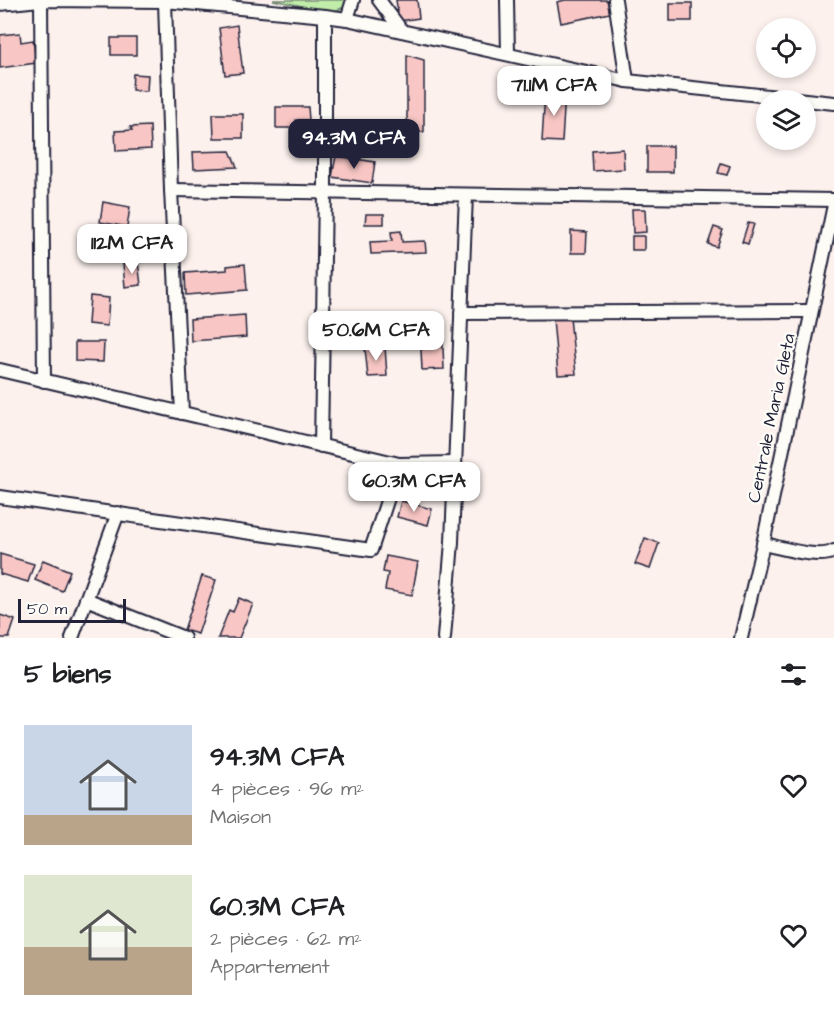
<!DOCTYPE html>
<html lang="fr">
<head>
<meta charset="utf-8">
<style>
  body { margin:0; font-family:"Architects Daughter",sans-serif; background:#f6f6f6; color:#202124; height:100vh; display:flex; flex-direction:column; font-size:22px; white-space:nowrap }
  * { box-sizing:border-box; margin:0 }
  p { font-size:20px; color:#757577 }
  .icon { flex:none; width:33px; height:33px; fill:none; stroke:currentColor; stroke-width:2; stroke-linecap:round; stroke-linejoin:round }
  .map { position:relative; height:638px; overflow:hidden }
  .panel { display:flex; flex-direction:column; background:#fff; flex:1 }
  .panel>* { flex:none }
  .fabs { position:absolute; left:756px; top:18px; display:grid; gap:12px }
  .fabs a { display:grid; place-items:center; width:60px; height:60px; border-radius:50%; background:#fff; box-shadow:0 3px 9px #0003; font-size:30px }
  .scale { position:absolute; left:18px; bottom:15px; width:108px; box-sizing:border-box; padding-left:6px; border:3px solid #22223b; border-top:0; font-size:16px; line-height:21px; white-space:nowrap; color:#22223b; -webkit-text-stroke:4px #fdfcf7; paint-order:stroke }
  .price { position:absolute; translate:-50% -51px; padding:0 14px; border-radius:12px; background:#fff; color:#222; font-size:20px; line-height:39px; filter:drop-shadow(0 2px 3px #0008) }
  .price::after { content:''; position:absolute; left:50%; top:36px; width:18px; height:14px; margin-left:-9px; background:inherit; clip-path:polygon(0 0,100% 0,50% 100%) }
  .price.current { background:#22223b; color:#fff }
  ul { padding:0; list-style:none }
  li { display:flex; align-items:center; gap:18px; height:150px; padding:0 24px }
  li span { display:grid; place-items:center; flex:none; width:168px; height:120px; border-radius:0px; color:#555 }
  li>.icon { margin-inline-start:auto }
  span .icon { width:72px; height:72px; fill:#fffc; stroke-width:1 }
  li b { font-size:26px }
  h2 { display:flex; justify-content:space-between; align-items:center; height:72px; padding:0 24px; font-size:26px }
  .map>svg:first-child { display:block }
</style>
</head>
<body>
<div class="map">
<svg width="834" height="638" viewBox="0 0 834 638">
  <rect width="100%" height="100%" fill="#fcf1ed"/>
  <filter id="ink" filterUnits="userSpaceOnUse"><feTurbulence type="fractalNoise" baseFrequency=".0167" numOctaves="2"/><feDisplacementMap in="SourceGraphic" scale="12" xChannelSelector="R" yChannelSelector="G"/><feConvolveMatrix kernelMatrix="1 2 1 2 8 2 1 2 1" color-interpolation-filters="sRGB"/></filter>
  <g filter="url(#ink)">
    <polygon fill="#c1edaa" stroke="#728872" stroke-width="1.5" points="273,0 349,0 347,6 332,12"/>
    <g fill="#f8c7c5" stroke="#22223b" stroke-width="1.5">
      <polygon points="396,0 417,0 419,18 399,21"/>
      <polygon points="565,0 607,0 610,13 561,23 557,2"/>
      <rect x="670" y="3" width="22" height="18"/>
      <polygon points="237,25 243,73 225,75 219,28"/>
      <polygon points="20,33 21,42 33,40 36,63 0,68 0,35"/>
      <rect x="111" y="38" width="25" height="17"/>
      <polygon points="407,55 424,60 424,132 407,132"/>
      <polygon points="133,74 148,75 147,91 132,90"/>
      <polygon points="545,92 565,93 562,142 542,141"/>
      <polygon points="276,107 308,107 309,120 296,120 296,128 276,128"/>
      <polygon points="213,114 243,114 243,138 214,138"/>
      <polygon points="150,126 151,149 116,151 115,131 132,130 130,127"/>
      <rect x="351" y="127" width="30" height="19"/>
      <rect x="647" y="146" width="26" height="26"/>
      <polygon points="623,149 624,169 593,171 592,151"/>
      <polygon points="230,151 237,167 194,169 193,152"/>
      <polygon points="336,156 375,162 372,183 332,177"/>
      <polygon points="721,163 730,166 727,175 718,173"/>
      <polygon points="103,202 130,207 127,227 100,222"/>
      <polygon points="632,209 645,209 646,232 633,233"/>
      <polygon points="366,214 384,214 384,224 365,224"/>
      <polygon points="748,223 754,224 748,244 742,242"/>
      <polygon points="714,227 723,230 717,247 708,244"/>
      <polygon points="401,231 402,242 425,241 426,252 371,254 370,242 392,241 391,232"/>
      <polygon points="571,231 587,232 586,253 571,253"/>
      <rect x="632" y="236" width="12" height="14"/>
      <polygon points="138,262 141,285 125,287 123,264"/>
      <polygon points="245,264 247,290 186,295 185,273 227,270 227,266"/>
      <polygon points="90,296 109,298 107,326 88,324"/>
      <polygon points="245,315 246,337 191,341 190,319"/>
      <polygon points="570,318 576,374 558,375 553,319"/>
      <polygon points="442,328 444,369 422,370 420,329"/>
      <polygon points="75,342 104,342 103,362 75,361"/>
      <polygon points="385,347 387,376 368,377 365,348"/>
      <polygon points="401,501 432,509 428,525 397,517"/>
      <polygon points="645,538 659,543 650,569 635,564"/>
      <polygon points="0,554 34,564 28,582 0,574"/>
      <polygon points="386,556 418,562 412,595 385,590 388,573 383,572"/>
      <polygon points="43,560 70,571 62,591 35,580"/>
      <polygon points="202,576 216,580 198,634 184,630"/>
      <polygon points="239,598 253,604 239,638 218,638 229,610 233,612"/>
      <polygon points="0,615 15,620 9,638 0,638"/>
    </g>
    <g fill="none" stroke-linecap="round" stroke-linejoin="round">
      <g stroke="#22223b" stroke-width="16">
        <g id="street">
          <polyline points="41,0 44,381"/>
          <polyline points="379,0 402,31"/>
          <polyline points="507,0 508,54"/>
          <polyline points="615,0 627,81"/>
          <polyline points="165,1 171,190 182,413"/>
          <polyline points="0,4 40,0 165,1 325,16 347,19 627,81 834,103"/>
          <polyline points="347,19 353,0"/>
          <polyline points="171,190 834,200"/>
          <polyline points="461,313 811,311"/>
          <polyline points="0,370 399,464 455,463"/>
          <polyline points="321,446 325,193 325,16"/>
          <polyline points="0,497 371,550 399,464"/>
          <path d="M 763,544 C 780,547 819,560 834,551"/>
          <polyline points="86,599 184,638"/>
          <polyline points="72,638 118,513"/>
          <polyline points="444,638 452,542 466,195"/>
          <polyline points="741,638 763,544 834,205"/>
        </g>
      </g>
      <use href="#street" stroke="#fdfcf7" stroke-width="12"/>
    </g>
  </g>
  <g text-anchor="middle" stroke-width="5" stroke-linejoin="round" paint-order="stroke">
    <g font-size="18" fill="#22223b" stroke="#fdfcf7">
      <text transform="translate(771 418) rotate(-78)" y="6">Centrale Maria Gleta</text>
    </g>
  </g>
</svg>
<div class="fabs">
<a><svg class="icon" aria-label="locate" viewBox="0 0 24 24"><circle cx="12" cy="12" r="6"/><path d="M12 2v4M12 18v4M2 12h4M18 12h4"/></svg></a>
<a><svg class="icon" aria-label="layers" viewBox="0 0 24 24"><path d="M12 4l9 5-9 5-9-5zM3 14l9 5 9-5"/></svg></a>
</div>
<div class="scale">50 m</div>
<b class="price" style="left:554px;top:117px">71.1M CFA</b>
<b class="price current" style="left:354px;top:170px">94.3M CFA</b>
<b class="price" style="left:132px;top:275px">112M CFA</b>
<b class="price" style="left:376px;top:362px">50.6M CFA</b>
<b class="price" style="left:414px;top:513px">60.3M CFA</b>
</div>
<section class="panel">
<h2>5 biens<svg class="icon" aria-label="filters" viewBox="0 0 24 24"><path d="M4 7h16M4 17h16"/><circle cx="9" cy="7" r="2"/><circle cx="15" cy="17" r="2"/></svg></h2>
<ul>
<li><span style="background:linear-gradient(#c9d6e8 75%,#b9a48a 0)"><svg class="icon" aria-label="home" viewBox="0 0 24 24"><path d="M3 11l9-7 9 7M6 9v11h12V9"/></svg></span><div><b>94.3M CFA</b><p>4 pièces · 96 m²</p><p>Maison</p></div><svg class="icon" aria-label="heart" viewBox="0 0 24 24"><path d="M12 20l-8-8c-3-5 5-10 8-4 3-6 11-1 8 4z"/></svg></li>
<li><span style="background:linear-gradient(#dfe7d0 60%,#b9a48a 0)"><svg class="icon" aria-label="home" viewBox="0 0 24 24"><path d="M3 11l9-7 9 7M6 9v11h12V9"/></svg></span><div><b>60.3M CFA</b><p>2 pièces · 62 m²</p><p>Appartement</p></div><svg class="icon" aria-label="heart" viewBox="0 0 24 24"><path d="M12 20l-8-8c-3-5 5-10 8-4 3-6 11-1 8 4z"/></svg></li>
</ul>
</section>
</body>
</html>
